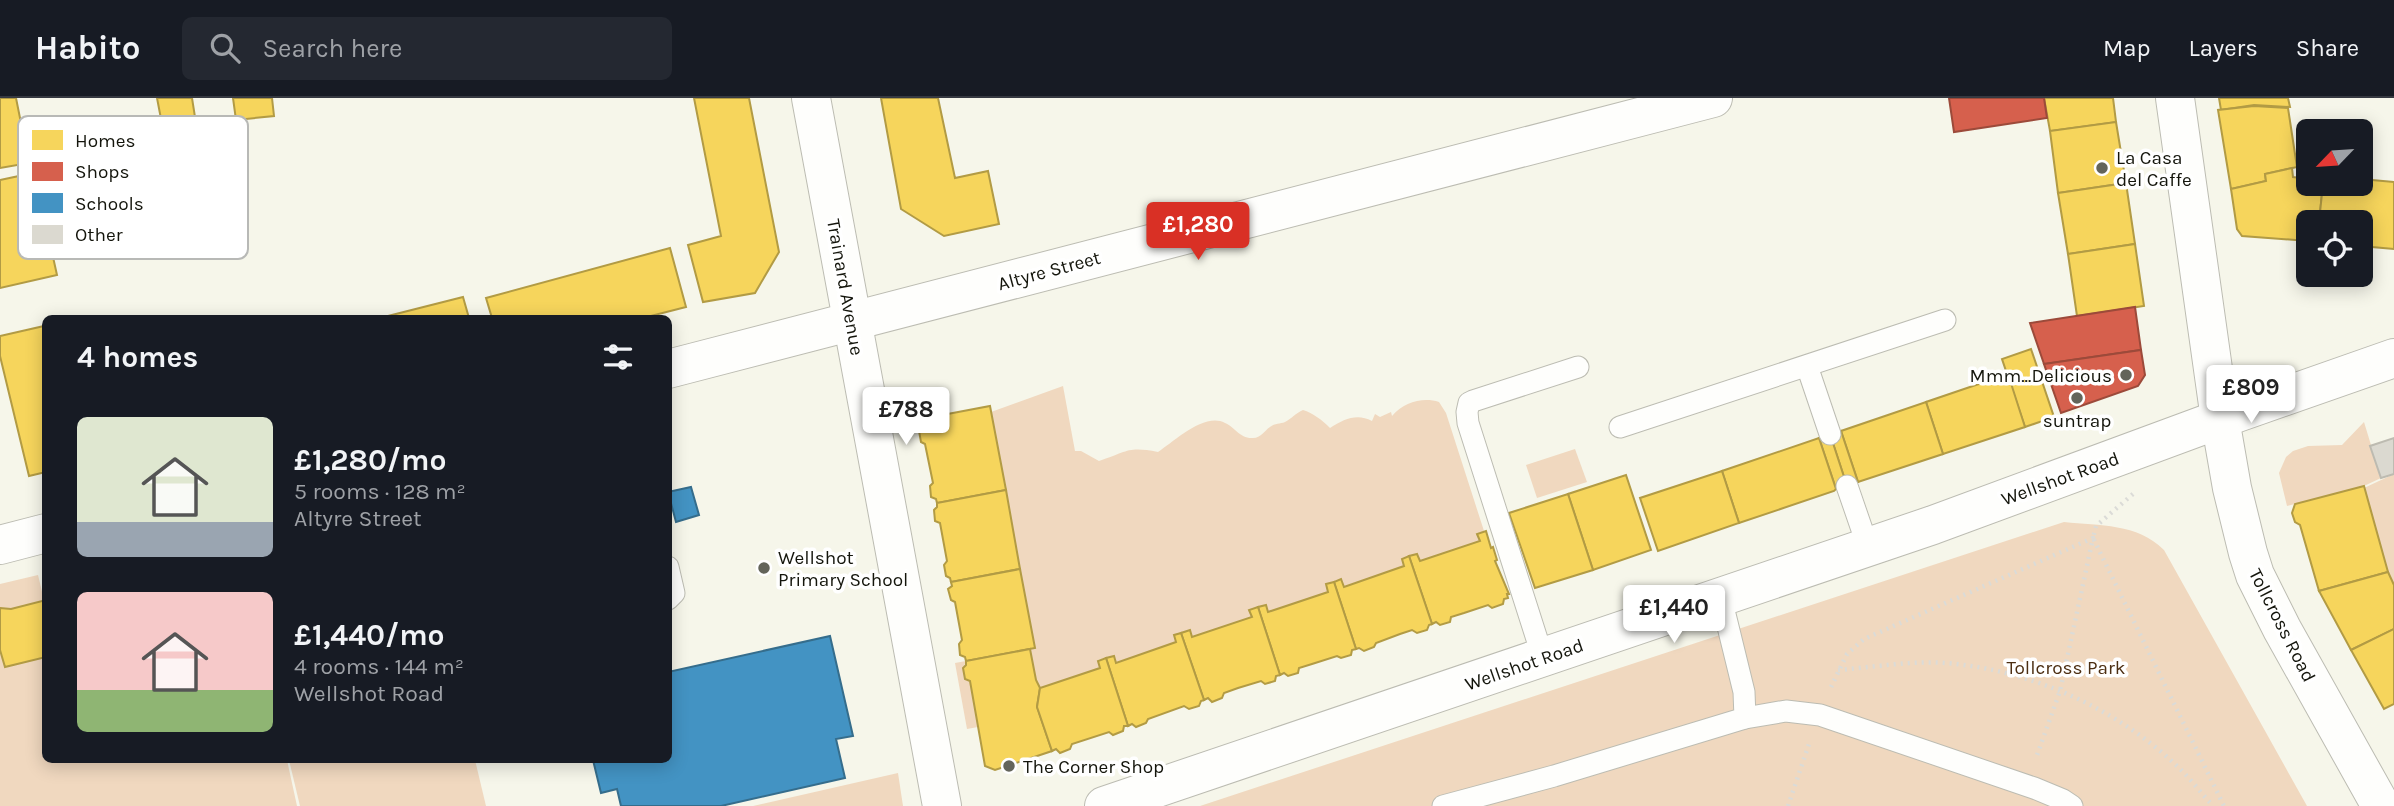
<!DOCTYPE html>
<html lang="en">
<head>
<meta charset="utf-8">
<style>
  body { margin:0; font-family:Karla,sans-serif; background:#242831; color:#f1f3f6; height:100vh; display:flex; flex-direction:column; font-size:26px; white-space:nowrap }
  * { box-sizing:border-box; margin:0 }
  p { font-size:23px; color:#9ea1a6 }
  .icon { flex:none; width:38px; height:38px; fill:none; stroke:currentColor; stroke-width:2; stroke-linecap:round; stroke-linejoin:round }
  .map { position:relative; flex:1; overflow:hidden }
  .drawer { position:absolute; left:42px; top:217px; width:630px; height:448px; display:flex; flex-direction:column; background:#171b24; border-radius:10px; box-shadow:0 4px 18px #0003 }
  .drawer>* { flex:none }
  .needle { width:46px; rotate:245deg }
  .fabs { position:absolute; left:2296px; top:21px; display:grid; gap:14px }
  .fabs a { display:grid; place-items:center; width:77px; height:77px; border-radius:10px; background:#171b24; box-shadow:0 4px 18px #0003; font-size:35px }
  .price { position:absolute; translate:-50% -60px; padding:0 16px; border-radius:7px; background:#fff; color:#222; font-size:23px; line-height:46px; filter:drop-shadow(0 2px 4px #0008) }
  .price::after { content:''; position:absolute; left:50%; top:42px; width:21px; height:16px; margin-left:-10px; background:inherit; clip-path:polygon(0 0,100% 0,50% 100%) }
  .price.active { background:#d93025; color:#fff }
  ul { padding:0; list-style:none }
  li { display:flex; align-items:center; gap:21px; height:175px; padding:0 35px }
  li span { display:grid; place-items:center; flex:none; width:196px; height:140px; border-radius:10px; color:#555 }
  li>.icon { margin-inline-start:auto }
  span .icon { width:84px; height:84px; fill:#fffc; stroke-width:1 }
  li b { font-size:30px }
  h2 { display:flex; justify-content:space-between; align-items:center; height:84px; padding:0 35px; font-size:30px }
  header { display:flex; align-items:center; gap:42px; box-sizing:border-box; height:98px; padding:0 35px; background:#171b24; border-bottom:2px solid #363941 }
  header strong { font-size:33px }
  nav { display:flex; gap:38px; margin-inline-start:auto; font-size:24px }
  .search { width:490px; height:63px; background:#242831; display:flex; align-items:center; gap:18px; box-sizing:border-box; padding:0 24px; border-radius:10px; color:#9ea1a6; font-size:26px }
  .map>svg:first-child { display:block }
</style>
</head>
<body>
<header>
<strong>Habito</strong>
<div class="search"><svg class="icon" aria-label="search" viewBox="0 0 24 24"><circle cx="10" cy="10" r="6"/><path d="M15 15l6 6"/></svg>Search here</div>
<nav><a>Map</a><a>Layers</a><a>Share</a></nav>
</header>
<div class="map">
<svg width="2394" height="708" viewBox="0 0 2394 708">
  <rect width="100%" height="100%" fill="#f6f6ea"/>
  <g fill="#f0d8bf">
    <path d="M 1063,288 L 1075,353 L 1081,353 L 1099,363 C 1127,354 1127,348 1158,354 C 1174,344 1204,314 1225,325 C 1235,329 1240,341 1253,340 C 1261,340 1264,333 1270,329 C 1275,325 1280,326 1285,324 C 1291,321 1296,315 1303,312 C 1313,315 1322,322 1330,330 C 1344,321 1357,315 1372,323 L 1375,316 L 1380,319 L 1391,314 L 1392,318 C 1404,304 1423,299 1439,304 L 1446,315 L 1484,433 L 1477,436 L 1480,443 L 1420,463 L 1409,458 L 1402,461 L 1404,468 L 1344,489 L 1341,481 L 1326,486 L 1328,494 L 1268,514 L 1265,507 L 1250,512 L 1252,519 L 1192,539 L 1189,532 L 1174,537 L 1176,544 L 1116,565 L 1113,558 L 1098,562 L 1100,570 L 1040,590 L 1036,582 L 1030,551 L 1035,550 L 991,314 Z"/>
    <polygon points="2364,324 2381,380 2364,388 2287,408 2279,375 2286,359 2293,353 2308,348 2342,347"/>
    <polygon points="1575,351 1587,384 1537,400 1526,367"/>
    <polygon points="2394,376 2394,487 2388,474 2364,390"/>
    <path d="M 2064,424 C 2100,428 2137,425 2164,452 L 2307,708 L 1200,708 Z"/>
    <polygon points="38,477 44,502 11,511 0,510 0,486"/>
    <polygon points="0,552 5,569 45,559 46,662 287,662 297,708 0,708"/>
    <polygon points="966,563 963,570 965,581 970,583 978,629 967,631 955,565"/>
    <polygon points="289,662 475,662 486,708 300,708"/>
    <polygon points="898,675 903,708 753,708"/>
  </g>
  <g fill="#f6d55c" stroke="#b29b44" stroke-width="2">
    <polygon points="0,0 16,0 29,65 0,70"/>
    <polygon points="157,0 192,0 195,19 162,26"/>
    <polygon points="233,0 272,0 274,18 236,22"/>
    <polygon points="694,0 749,0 779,154 755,195 703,204 688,147 721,138"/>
    <polygon points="881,0 938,0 955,80 988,73 999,126 944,138 901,111"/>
    <polygon points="2044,0 2113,0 2116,24 2050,33"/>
    <polygon points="2219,0 2288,0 2290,9 2254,7 2221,12"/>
    <polygon points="2254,8 2288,10 2297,69 2265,76 2266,83 2231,91 2218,12"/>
    <polygon points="2116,24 2126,85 2058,95 2050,33"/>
    <polygon points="2292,70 2293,79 2300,80 2301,76 2308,76 2308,86 2323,86 2319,124 2308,124 2308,143 2242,138 2237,131 2231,91 2266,83 2265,76"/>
    <polygon points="19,78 30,126 45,123 57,177 0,190 0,82"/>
    <polygon points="2361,81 2394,84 2394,151 2361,148 2361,124 2319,124 2323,86 2361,86"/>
    <polygon points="2126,85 2135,146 2068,156 2058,95"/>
    <polygon points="2135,146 2144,208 2077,218 2068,156"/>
    <polygon points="670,150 686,209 643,220 492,220 486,200"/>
    <polygon points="463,199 469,220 380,220"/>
    <polygon points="44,228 46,236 46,374 29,378 0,258 0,238"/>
    <polygon points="2031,251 2054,319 2025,329 2002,261"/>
    <polygon points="2008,276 2025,329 1943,356 1926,304"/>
    <polygon points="1926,304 1943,356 1858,384 1841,333"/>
    <polygon points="990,308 1006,392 937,405 936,401 931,399 930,388 933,385 925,346 921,344 919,333 923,330 921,321"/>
    <polygon points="1841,333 1858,384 1847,388 1830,336"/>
    <polygon points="1830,336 1847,388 1836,391 1819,340"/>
    <polygon points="1819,340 1836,391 1834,393 1739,425 1722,373"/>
    <polygon points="1722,373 1739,425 1658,453 1640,400"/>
    <polygon points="1626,377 1651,452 1593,472 1568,396"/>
    <polygon points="2364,388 2388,474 2319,493 2300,427 2295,424 2292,415 2295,406"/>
    <polygon points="1006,392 1020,471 951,484 950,480 946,478 944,467 947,463 940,425 935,423 934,412 937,409 937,405"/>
    <polygon points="1568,396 1593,472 1535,490 1509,415"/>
    <polygon points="1486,433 1491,450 1493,449 1497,462 1495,463 1509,496 1507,496 1508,500 1504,501 1503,506 1492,510 1488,507 1464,515 1451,519 1450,524 1440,527 1436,524 1432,526 1409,458 1417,456 1420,463 1480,443 1477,436"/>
    <polygon points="1409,458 1432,526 1429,527 1427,532 1417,535 1412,532 1400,536 1376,545 1374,549 1364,553 1359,550 1356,551 1334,484 1341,481 1344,489 1404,468 1402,461"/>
    <polygon points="1020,471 1035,550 966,563 965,559 960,557 959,546 962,542 955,504 951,502 948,491 952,488 951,484"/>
    <polygon points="2388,474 2394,487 2394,531 2351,552 2319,493"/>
    <polygon points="1334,484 1356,551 1352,552 1351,557 1341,560 1337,558 1312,566 1299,570 1298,575 1288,578 1284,575 1280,577 1258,509 1266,507 1268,514 1328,494 1326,486"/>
    <polygon points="46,502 46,559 5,569 0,552 0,510 11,511"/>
    <polygon points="1258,509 1280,577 1276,578 1275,583 1265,586 1261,583 1238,590 1224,595 1222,600 1212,604 1208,600 1204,602 1181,535 1190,532 1192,539 1252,519 1249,512"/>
    <polygon points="2394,531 2394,606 2384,611 2351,552"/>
    <polygon points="1181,535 1204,602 1201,603 1199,608 1189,611 1184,608 1148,621 1146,625 1136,629 1132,626 1128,628 1106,560 1114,558 1116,565 1176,544 1174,537"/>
    <polygon points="1030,551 1036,582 1040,590 1037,609 1052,653 995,672 985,668 970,583 965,581 963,570 966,567 966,563"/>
    <polygon points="1106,560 1128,628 1124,628 1123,633 1113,637 1109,634 1072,646 1070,651 1060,655 1056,651 1052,653 1037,609 1040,590 1100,570 1098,563"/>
  </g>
  <g fill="#d6604d" stroke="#9c4a3a" stroke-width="2">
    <polygon points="1949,0 2044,0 2047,20 1954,34"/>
    <polygon points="2135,209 2141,252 2044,266 2030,225"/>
    <polygon points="2141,252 2145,277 2138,288 2061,315 2044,266"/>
  </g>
  <g fill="#4393c3" stroke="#356d8c" stroke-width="2">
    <polygon points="691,389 699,417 676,424 668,394"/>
    <polygon points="830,538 853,638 836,641 845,680 721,708 621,708 617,691 601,695 593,662 668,662 668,574"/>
  </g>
  <polygon fill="#dbd9d0" stroke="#bdbbb1" stroke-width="2" points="2394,340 2394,376 2381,380 2370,348"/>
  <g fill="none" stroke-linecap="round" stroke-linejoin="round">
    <g stroke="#bcbcb2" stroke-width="23">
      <g id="lane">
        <polyline points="1807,268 1830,336"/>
        <polyline points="1620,329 1945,222"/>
        <polyline points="1847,388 1868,449"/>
        <polyline points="668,469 674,495 668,501"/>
        <polyline points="1543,560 1468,325 1467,314 1469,305 1473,303 1578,269"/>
        <polyline points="1745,620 1786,613 1820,617 2034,690 2063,702 2072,708"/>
        <polyline points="1443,708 1554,678 1745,620 1744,594 1721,500"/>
      </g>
    </g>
    <g stroke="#bcbcb2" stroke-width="40">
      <g id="street">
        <polyline points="811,0 942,708"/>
        <polyline points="668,271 1713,0"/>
        <polyline points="0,447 46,435"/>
        <polyline points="1104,708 1933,427 2220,321"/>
      </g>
    </g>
    <g stroke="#bcbcb2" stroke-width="40">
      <g id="secondary">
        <polyline points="2175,0 2220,321 2232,390 2248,455 2255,477 2282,531 2381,708"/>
        <polyline points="2220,321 2394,260"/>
      </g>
    </g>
    <g stroke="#dbdbd7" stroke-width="4.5" stroke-dasharray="2 5" stroke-linecap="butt">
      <polyline points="2133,396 2096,428 2093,440 2224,708"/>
      <path d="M 1838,572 C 1877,569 1918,561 1956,566 C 2037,575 2118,612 2177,668 C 2190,680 2201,695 2213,708"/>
      <polyline points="1831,589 1847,556 1864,541 2093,440 2060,593 2036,660"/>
      <polyline points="1788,708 1809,646"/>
    </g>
    <use href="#lane" stroke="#fefefc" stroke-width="21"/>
    <use href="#street" stroke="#fefefc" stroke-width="38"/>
    <use href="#secondary" stroke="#fefefc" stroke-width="38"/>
  </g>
  <g fill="#63645a" stroke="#fff" stroke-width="2.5">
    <circle cx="2102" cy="70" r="7"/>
    <circle cx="2126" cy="277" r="7"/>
    <circle cx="2077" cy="300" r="7"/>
    <circle cx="764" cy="470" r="7"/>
    <circle cx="1009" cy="668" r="7"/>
  </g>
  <g text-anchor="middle" stroke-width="7" stroke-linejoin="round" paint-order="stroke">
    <g font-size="19" fill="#14150c" stroke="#fff" text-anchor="start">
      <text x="2116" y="66">La Casa<tspan x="2116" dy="22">del Caffe</tspan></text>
      <text x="2112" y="284" text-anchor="end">Mmm...Delicious</text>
      <text x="2077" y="329" text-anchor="middle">suntrap</text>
      <text x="778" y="466">Wellshot<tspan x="778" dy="22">Primary School</tspan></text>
      <text x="1023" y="675">The Corner Shop</text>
    </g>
    <g font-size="19" fill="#14150c" stroke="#fff">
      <text transform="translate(1049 172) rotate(-15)" y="7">Altyre Street</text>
      <text transform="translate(846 189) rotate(80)" y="7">Trainard Avenue</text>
      <text transform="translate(2060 380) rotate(-20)" y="7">Wellshot Road</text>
      <text transform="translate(2283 527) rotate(63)" y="7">Tollcross Road</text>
      <text transform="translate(1524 566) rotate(-19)" y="7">Wellshot Road</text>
    </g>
    <g font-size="19" fill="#4c2e12" stroke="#fff">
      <text x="2066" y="576">Tollcross Park</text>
    </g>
  </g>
  <rect x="18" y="18" width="230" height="143" rx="10" fill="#fff" stroke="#b8b9b6" stroke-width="2"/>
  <rect x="32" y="32" width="31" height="20" fill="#f6d55c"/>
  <rect x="32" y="64" width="31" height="19" fill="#d6604d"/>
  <rect x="32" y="95" width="31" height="20" fill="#4393c3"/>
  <rect x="32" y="127" width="31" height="19" fill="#dbd9d0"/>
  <g font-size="19" fill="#14150c">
    <text x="75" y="49">Homes</text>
    <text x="75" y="80">Shops</text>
    <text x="75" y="112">Schools</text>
    <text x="75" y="143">Other</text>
  </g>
</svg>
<div class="fabs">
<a><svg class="needle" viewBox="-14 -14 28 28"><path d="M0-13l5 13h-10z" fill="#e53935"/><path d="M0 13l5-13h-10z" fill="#9ea1a6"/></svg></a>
<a><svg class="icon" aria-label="locate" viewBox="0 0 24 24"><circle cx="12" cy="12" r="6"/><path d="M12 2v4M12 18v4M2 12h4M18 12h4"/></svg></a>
</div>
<b class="price active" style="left:1198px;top:164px">£1,280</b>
<b class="price" style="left:2251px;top:327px">£809</b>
<b class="price" style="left:906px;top:349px">£788</b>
<b class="price" style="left:1674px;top:547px">£1,440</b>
<section class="drawer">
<h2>4 homes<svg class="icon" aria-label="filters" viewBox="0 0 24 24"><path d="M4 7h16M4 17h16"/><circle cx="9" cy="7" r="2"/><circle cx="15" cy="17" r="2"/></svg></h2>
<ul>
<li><span style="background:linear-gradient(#dfe7d0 75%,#9aa5b1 0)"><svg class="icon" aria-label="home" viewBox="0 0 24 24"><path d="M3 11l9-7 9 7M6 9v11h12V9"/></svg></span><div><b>£1,280/mo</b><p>5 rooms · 128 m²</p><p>Altyre Street</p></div></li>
<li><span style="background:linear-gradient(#f6c9c9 70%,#8fb573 0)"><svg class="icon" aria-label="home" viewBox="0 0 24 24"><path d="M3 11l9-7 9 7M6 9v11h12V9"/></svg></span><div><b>£1,440/mo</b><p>4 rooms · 144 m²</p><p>Wellshot Road</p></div></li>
</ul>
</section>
</div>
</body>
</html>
